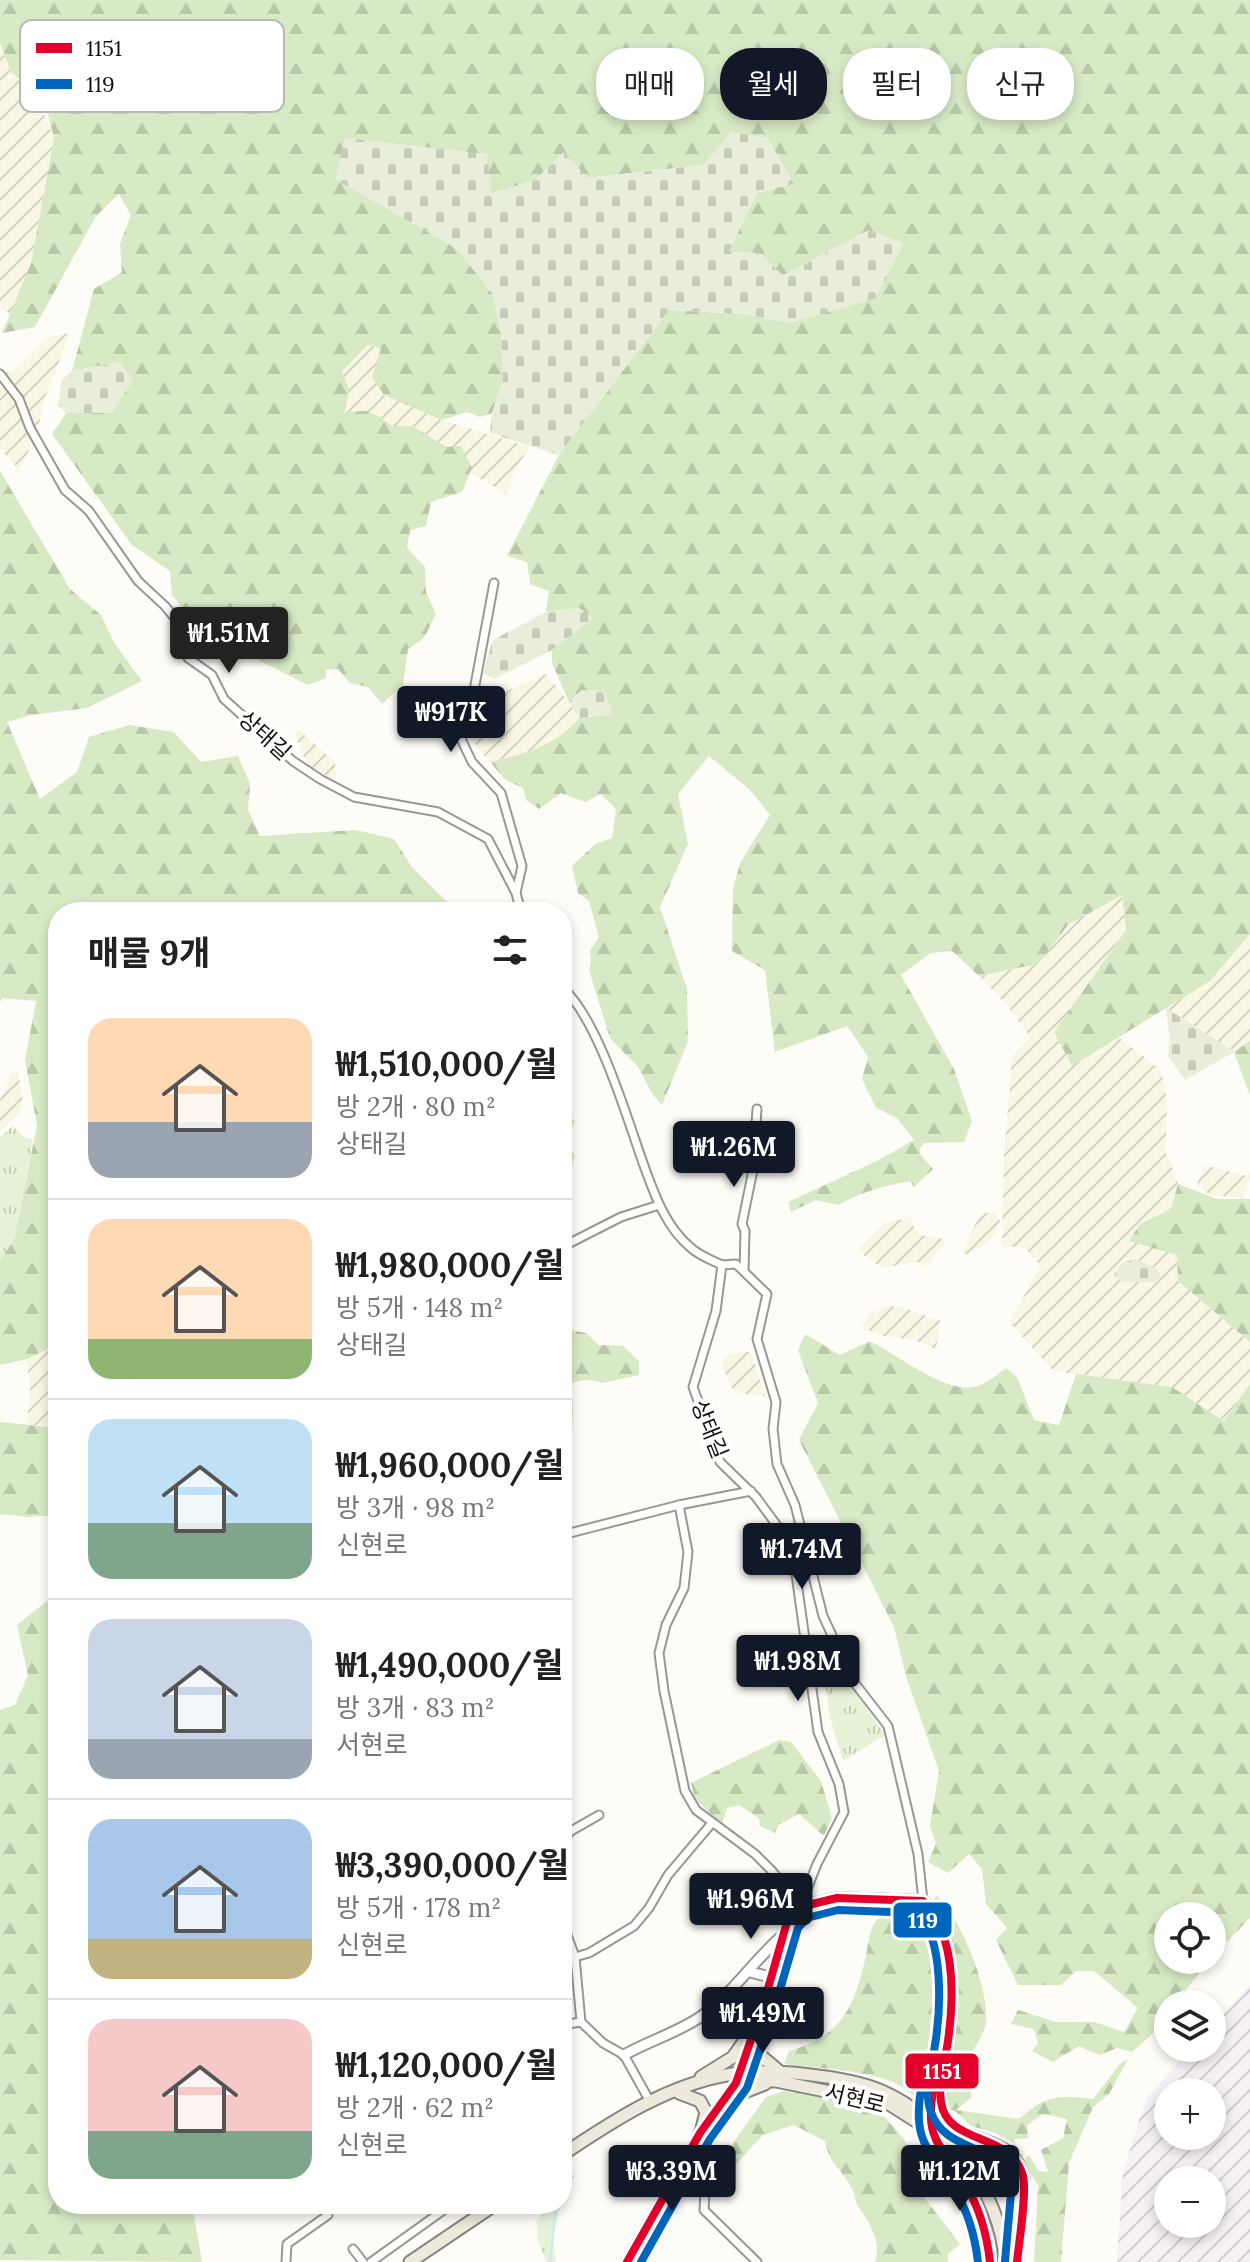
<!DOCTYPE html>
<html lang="ko">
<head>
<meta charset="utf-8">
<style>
  body { margin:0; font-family:Lora,"Noto Sans KR",serif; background:#f2f2f2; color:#222; height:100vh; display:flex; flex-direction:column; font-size:30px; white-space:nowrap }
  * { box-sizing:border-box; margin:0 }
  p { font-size:26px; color:#767676 }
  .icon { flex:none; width:44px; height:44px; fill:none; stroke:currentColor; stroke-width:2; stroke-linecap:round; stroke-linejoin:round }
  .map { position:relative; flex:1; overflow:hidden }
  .drawer { position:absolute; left:48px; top:902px; width:524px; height:1312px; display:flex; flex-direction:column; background:#fff; border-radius:32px; box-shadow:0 4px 12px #0003 }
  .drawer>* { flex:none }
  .top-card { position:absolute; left:596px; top:48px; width:534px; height:72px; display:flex; gap:16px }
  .controls { position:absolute; left:1154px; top:1902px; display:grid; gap:16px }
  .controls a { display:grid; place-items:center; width:72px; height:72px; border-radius:50%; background:#fff; box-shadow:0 4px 12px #0003; font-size:40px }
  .price { position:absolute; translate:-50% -68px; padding:0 18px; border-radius:8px; background:#111827; color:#fff; font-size:26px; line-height:52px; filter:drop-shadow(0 2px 4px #0008) }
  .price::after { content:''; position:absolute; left:50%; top:48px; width:24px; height:18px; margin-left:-12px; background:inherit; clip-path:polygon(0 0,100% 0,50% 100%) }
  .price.selected { background:#222; color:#fff }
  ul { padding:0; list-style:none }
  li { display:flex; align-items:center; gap:24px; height:200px; padding:0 40px }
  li+li { border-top:2px solid #e0e0e0 }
  li span { display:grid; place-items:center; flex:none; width:224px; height:160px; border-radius:24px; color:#555 }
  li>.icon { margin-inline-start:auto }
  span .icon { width:96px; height:96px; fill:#fffc; stroke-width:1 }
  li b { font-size:34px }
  h2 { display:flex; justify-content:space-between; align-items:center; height:96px; padding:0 40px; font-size:34px }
  .chip { padding:0 28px; border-radius:32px; background:#fff; box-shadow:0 4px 12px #0003; font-size:28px; line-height:72px }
  .chip.selected { background:#111827; color:#fff }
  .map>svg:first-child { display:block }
</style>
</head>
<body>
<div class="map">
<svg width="1250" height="2262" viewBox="0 0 1250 2262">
  <defs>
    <pattern id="industrial-furrows" width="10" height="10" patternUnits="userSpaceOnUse" patternTransform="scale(2)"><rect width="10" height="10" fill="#f5f0f3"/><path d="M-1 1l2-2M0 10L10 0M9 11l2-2" fill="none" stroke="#d1cdcf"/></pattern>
    <pattern id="farmland-furrows" width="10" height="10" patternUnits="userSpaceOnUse" patternTransform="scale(2)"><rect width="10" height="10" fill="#f9f7e4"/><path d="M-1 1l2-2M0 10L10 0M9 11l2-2" fill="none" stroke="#d4d3c3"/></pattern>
    <pattern id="grass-tufts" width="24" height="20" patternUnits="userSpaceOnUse" patternTransform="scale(2)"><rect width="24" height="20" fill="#e7f3d7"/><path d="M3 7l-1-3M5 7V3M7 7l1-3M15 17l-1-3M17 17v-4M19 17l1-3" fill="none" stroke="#c5cfb8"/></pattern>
    <pattern id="forest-firs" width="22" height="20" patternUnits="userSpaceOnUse" patternTransform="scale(2)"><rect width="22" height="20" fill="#d8eac5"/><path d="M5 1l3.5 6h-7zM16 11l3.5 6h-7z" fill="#b8c8a8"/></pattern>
    <pattern id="cemetery-stones" width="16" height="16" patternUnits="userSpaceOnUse" patternTransform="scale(2)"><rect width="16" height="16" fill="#e9eedb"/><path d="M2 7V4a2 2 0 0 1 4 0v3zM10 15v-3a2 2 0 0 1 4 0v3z" fill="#c7cbbb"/></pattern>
  </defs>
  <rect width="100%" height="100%" fill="#fdfcf7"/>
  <path fill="url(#industrial-furrows)" fill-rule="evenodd" d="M 1250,1985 L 1250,2262 L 1117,2262 L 1123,2172 L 1146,2099 L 1192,2048 L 1212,2048 L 1212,2026 ZM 1168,2092 L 1212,2092 L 1212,2136 L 1168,2136 ZM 1168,2180 L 1212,2180 L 1212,2224 L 1168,2224 Z"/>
  <g fill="url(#farmland-furrows)">
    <polygon points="0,42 11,72 39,102 54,138 31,263 10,314 0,308"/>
    <polygon points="70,333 43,403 42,414 26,458 18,469 0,448 0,373 12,372 47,337"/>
    <polygon points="368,345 382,349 384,395 442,420 529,447 515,471 506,494 470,472 471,468 447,447 412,426 392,426 380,417 345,413 342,373"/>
    <polygon points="546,674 569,702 579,718 569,730 537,750 490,762 472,740 506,691"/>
    <polygon points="299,730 335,762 336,781 307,764 294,733"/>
    <polygon points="1122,895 1126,930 1054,1032 1072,1065 1118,1037 1161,1070 1167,1099 1166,1152 1178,1184 1171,1209 1140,1223 1178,1255 1178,1281 1250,1342 1250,1384 1224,1421 1172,1387 1053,1371 1010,1323 1040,1265 1025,1248 1002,1246 1004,1153 1012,1057 1030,1037 1006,1004 979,976 1038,964 1068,925"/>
    <polygon points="1250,934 1250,1019 1248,1021 1250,1024 1250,1041 1234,1052 1166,1008 1210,981"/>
    <polygon points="18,1073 23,1101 20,1113 0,1132 0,1099 12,1074"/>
    <polygon points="1204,1165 1247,1176 1250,1171 1250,1179 1242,1198 1210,1195 1197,1185"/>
    <polygon points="996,1212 1000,1222 994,1236 989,1242 965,1255 963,1250 978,1218 983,1213"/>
    <polygon points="910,1218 915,1230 922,1235 943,1239 945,1243 925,1268 919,1262 913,1262 882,1268 857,1250 885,1222"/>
    <polygon points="887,1306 904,1308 941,1321 936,1349 914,1340 877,1335 861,1326 870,1313"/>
    <polygon points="58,1344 58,1428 27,1424 30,1388 27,1359"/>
    <polygon points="740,1352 751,1352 765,1396 738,1393 732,1388 721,1364 728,1354"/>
  </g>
  <g fill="url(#grass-tufts)">
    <polygon points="13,1126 22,1136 33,1140 14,1240 0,1260 0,1137"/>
    <polygon points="836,1664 885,1735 843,1761 830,1717 823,1667"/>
    <polygon points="542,2204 561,2204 553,2238 556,2262 547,2262 537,2240 537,2220 541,2216"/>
  </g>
  <g fill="url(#forest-firs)">
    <path d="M 0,0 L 1250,0 L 1250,934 L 1210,981 L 1072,1066 L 1054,1032 L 1126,930 L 1122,895 L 1068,925 L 1038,964 L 979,976 L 952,951 L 931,953 L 901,975 L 954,1069 L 972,1121 L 964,1142 L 924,1143 L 920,1148 L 920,1154 L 933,1169 L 914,1187 L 910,1181 C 884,1186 861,1192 838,1205 L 816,1200 L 791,1212 L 788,1202 L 879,1160 L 914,1140 L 897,1118 L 876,1108 L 862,1079 L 868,1057 L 847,1026 L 775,1052 L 765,970 L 732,951 L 733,889 L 740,863 L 770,815 L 751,791 L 709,756 L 678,794 L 688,844 L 660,907 L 687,989 L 688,1041 L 662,1105 L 653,1095 L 638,1067 L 610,1038 L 589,970 L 591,962 L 590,951 L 599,937 L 589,901 L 578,893 L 572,866 L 595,844 L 612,838 L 616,809 L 601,794 L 585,802 L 561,793 L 539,809 L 526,800 L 523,788 L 506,780 L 490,762 C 524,754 556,746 579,718 L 613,714 L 582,690 L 569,702 L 552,663 L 552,650 L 593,618 L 579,608 L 546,612 L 549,591 L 530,584 L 527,562 L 507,556 L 559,455 L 669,310 L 744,314 L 791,323 L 869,230 L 783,276 L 759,253 L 728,252 L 757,193 L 732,132 L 703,165 L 587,178 L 564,152 L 535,180 L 490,194 L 336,179 L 457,249 L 492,293 L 501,332 L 503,380 L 492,413 L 480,417 L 467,412 L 442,420 L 384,395 L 372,377 L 381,349 L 368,345 L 342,372 L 349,389 L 345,412 L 366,411 L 380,417 L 392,426 L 412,426 L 447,447 L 461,446 L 472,468 L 462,492 L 431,502 L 426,526 L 410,530 L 407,548 L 425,567 L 426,592 L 436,614 L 424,638 L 408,649 L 403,685 L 382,704 L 368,687 L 350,683 L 338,669 L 326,670 L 326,678 L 308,685 L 260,661 L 240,642 L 216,648 L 172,595 L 170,571 L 132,545 L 52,434 L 66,413 L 112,413 L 120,362 L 72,371 L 94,289 L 122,272 L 120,244 L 131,215 L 119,194 L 96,216 L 35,327 L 2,333 L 31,263 L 54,138 L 44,99 L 11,72 L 0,42 Z"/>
    <polygon points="0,471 70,589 101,615 115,644 142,681 87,708 32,715 7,722 40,799 77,772 89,737 129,725 174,732 201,762 238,756 250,784 248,810 260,836 356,830 394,839 412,867 446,901 486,912 58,912 58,1344 27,1359 0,1365 0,1260 14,1240 37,1125 25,1060 36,1001 3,998 0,1002"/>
    <polygon points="1250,1041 1250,1096 1234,1052"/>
    <polygon points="562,1117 575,1120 567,1143 575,1156 570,1170 562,1171"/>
    <polygon points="1178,1184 1217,1199 1250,1199 1250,1342 1178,1281 1177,1255 1129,1241 1140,1224 1171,1209"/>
    <path d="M 571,1330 L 586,1333 L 599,1345 L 623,1346 L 639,1361 L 639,1375 L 602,1383 C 591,1378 575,1380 566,1386 L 573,1404 L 572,1430 L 562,1428 L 562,1334 Z"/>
    <path d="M 805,1334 L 840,1355 L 870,1341 C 896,1354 945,1393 973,1387 C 987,1384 995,1376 1006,1368 L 1017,1377 L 1034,1420 L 1059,1425 L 1076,1374 L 1172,1387 L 1224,1421 L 1250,1384 L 1250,1918 L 1212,1957 L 1212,1916 L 1168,1916 L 1168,1960 L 1209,1960 L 1175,2004 L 1168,2004 C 1168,2024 1146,2039 1132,2052 L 1117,2048 L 1099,2055 L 1079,2046 L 1053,2062 L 1032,2051 L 1038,2043 L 1034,2029 L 1011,2024 L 1018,2010 L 1056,2022 L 1095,2022 L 1124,2032 L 1138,2008 L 1094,1971 L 1076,1971 L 1061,1985 L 1018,1985 L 996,1940 L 1007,1928 L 986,1904 L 982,1869 L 969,1854 L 948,1873 L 928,1862 L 936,1844 L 930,1826 L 939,1771 L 906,1676 L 894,1627 L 799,1440 L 818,1403 L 798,1350 Z"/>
    <polygon points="0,1422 58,1428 58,1515 27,1517 0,1514"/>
    <polygon points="58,1592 58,2204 192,2204 202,2262 0,2260 0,1710 15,1705 28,1675 17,1625"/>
    <polygon points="779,1740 791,1742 821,1781 832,1818 824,1836 799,1814 778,1825 775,1833 760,1826 759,1818 739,1805 727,1808 722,1824 695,1799 691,1783"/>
    <path d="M 937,1896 C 960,1916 990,1990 986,2022 C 985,2035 970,2053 964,2066 L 972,2097 L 956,2110 L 1019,2119 C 1046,2095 1058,2095 1093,2099 L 1120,2064 L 1128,2059 L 1109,2094 L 1093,2107 L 1069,2163 L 1061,2262 L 1034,2262 L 1038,2185 L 1022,2162 L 1029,2155 L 1039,2171 L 1048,2172 L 1041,2150 L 1063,2138 L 1067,2119 L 1043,2114 L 1027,2125 L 1028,2138 L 1015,2139 L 1014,2143 L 993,2132 L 971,2126 L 954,2110 C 919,2113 920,2095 895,2083 C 861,2069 820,2069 784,2064 L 789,2051 C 842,2036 854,2008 866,1956 C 868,1946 869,1929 876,1921 C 887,1907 901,1912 916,1909 C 924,1907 931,1901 937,1896 Z"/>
    <path d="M 784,2091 L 875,2106 L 904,2139 L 918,2168 L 920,2192 L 960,2244 L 948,2254 L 948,2262 L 875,2262 C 881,2240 872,2227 860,2209 C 855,2203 856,2198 853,2191 C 845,2171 830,2167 825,2141 L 794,2125 L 763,2135 L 724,2177 L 722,2158 L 766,2097 Z"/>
  </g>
  <g fill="url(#cemetery-stones)">
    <polygon points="732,132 768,138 794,184 757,193 729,252 759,253 783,276 869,230 904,243 876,298 791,323 744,314 669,310 559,455 490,433 492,413 503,380 501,332 492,293 457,249 335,179 345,138 487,154 491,194 535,180 564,152 587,178 703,165"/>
    <polygon points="120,362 133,380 112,413 66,413 58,405 62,380 72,371"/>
    <polygon points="579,608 594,618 552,650 495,679 483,673 493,640 546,612"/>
    <polygon points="582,690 604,691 613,714 579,718 569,702"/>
    <polygon points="1166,1008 1234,1051 1234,1052 1185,1080 1168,1056 1170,1040"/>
    <polygon points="1135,1259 1158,1269 1160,1276 1158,1282 1120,1282 1114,1275 1122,1263"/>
  </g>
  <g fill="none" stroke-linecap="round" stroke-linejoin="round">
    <g stroke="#cde8f7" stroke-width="2">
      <polyline points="562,2192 574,2176"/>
      <polyline points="550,2262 556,2204"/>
    </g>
    <g stroke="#979795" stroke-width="11">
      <g id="minor">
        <polyline points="0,374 19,399 30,428 65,490 89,511 138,581 165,606 187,633 188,658 212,675 224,699 293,761 320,779 354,797 438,812 488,839 516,893"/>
        <polyline points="494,583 472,701 460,728 462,741 472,762 501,793 522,866 516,893 521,912"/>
        <path d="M 562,987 C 598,1019 626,1115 643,1163 C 654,1193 665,1226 690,1247 C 698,1255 711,1260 722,1265 L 716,1311 L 693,1387 L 720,1462 L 756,1497 L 792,1546 L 818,1732 L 839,1784 L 844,1812 L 817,1864 L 800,1907"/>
        <polyline points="562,1247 621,1217 659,1205"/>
        <polyline points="722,1265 736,1264 767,1294 757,1339 776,1402 773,1429 777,1464 795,1505 823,1616 837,1646 836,1659 888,1726 918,1854 923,1901"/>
        <polyline points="744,1271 745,1231 742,1224 753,1170 757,1109"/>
        <polyline points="679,1505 688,1552 684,1588 666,1625 659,1653 664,1691 685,1791 696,1810 755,1854 772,1871 800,1907"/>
        <polyline points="562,1535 679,1505 751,1491"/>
        <polyline points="562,1840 571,1831 599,1815"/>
        <polyline points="562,1921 575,1957 581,2022 603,2043 624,2055 648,2098"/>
        <polyline points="575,1957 589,1953 634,1926 649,1908 668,1875 712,1823"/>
        <polyline points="562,2025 581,2022"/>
        <polyline points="691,2149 707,2160 704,2210 757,2262"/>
        <polyline points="353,2249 363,2262"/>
        <polyline points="286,2262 287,2244 328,2215"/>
        <polyline points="371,2262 452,2204"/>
      </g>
    </g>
    <g stroke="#979795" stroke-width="13">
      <g id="tertiary">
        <polyline points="750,1972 770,1977"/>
        <path d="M 624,2055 C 648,2041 682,2031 703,2015 C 734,1992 754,1960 783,1935"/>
      </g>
    </g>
    <g stroke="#8e8d8b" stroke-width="14">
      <g id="secondary">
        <path d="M 714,2115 L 736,2083 L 765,1999 L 787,1922 L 800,1907 L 837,1898 L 923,1901 C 930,1908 938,1916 941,1925 C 951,1953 952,2012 948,2041 C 945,2062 937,2087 942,2108 C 954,2149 1015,2128 1024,2180 L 1017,2262"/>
        <polyline points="960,2177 983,2221 990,2262"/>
        <polyline points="627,2262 704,2128"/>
      </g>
    </g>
    <g stroke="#858482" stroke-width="15">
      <g id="primary">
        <polyline points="754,2027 760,2055 779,2071"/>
        <polyline points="701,2077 733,2057 754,2027"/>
        <polyline points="739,2081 776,2081 889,2104 922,2125 941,2143 975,2189"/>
        <polyline points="679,2093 700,2101 706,2112 701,2132"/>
        <polyline points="700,2133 742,2093 765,2084"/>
        <path d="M 562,2155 C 614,2120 669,2084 732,2074 C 769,2068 848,2076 882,2091 C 944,2118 1002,2193 1005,2262"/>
        <polyline points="410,2262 496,2204"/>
      </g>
    </g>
    <use href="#minor" stroke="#fffffe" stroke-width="7"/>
    <use href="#tertiary" stroke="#fffffe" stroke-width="9"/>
    <use href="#secondary" stroke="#f6f4eb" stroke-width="10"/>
    <use href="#primary" stroke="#ede9dc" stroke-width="11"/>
    <g stroke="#8e8d8b" stroke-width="14" stroke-linecap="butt">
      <polyline id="secondary-bridge" points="941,2039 928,2117 932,2138 947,2159"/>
    </g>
    <use href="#secondary-bridge" stroke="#f6f4eb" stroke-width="10"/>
    <g stroke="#fff" stroke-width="14">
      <g id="bus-1">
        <path d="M 933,2091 C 924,2142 943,2146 966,2186 C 980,2209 987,2235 990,2262"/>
        <path d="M 627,2262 L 700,2133 L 736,2083 L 765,1999 L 787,1922 L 800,1907 L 837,1898 L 923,1901 C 956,1935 954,1997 948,2041 C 945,2062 938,2082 941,2102 C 947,2146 1011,2131 1023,2176 C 1027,2194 1019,2241 1017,2262"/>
      </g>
    </g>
    <g stroke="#fff" stroke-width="14">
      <g id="bus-2">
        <path d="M 921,2089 C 912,2143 930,2149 955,2191 C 969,2213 975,2237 978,2262"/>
        <path d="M 641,2262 L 710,2139 L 747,2088 L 776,2003 L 798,1928 L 807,1918 L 838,1910 L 918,1913 C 944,1940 941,2009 935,2045 C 932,2066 923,2091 931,2112 C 945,2153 998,2142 1012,2182 L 1005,2261"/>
      </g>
    </g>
    <use href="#bus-1" stroke="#e4002b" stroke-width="8"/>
    <use href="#bus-2" stroke="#0065bd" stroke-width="8"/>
  </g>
  <g text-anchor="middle" stroke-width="8" stroke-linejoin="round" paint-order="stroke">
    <g font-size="22" fill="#111" stroke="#fff">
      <text transform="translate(265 735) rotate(42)" y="8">상태길</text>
      <text transform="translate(710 1429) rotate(68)" y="8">상태길</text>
      <text transform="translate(855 2098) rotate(14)" y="8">서현로</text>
    </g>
  </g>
  <rect x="20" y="20" width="264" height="92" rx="12" fill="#fff" stroke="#b8b8b8" stroke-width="2"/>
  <rect x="36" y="43" width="36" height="10" fill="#e4002b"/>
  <rect x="36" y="79" width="36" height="10" fill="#0065bd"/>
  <g font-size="22" fill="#111">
    <text x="86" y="56">1151</text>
    <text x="86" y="92">119</text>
  </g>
  <g stroke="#fff" stroke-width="3">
    <rect x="892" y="1901" width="61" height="38" rx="8" fill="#0065bd"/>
    <rect x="904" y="2052" width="76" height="38" rx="8" fill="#e4002b"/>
  </g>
  <g font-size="22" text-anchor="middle" font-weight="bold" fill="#fff">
    <text x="923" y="1928">119</text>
    <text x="942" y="2079">1151</text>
  </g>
</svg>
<div class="controls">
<a><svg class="icon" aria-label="locate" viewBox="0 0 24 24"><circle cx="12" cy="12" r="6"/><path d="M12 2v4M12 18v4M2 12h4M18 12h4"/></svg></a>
<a><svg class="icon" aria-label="layers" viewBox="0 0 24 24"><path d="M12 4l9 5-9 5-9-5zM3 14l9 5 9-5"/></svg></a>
<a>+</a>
<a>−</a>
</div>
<b class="price selected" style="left:229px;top:675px">₩1.51M</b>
<b class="price" style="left:451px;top:754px">₩917K</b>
<b class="price" style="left:734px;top:1189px">₩1.26M</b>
<b class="price" style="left:802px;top:1591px">₩1.74M</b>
<b class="price" style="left:798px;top:1703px">₩1.98M</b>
<b class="price" style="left:751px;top:1941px">₩1.96M</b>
<b class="price" style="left:763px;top:2055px">₩1.49M</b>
<b class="price" style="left:672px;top:2213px">₩3.39M</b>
<b class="price" style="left:960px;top:2213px">₩1.12M</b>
<div class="top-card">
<a class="chip">매매</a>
<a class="chip selected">월세</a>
<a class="chip">필터</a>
<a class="chip">신규</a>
</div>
<section class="drawer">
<h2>매물 9개<svg class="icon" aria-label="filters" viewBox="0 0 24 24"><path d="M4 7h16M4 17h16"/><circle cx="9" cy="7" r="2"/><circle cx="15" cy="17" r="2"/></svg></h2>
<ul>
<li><span style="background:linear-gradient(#ffd9b3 65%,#9aa5b1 0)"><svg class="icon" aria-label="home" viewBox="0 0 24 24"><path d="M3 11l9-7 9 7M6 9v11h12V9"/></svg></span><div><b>₩1,510,000/월</b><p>방 2개 · 80 m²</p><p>상태길</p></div></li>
<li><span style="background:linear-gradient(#ffd9b3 75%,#8fb573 0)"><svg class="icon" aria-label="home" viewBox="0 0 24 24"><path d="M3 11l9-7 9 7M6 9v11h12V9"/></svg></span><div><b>₩1,980,000/월</b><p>방 5개 · 148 m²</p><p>상태길</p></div></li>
<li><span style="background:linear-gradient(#bfe0f5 65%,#7fa58c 0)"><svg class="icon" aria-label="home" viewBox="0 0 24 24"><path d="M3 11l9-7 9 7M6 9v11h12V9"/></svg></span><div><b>₩1,960,000/월</b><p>방 3개 · 98 m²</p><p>신현로</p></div></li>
<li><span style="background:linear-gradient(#c9d6e8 75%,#9aa5b1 0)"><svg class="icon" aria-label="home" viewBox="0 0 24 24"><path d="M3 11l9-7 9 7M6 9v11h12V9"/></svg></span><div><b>₩1,490,000/월</b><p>방 3개 · 83 m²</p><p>서현로</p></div></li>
<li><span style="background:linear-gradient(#a9c7e8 75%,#c2b280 0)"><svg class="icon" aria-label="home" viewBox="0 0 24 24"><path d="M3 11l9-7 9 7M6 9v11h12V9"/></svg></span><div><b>₩3,390,000/월</b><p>방 5개 · 178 m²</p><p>신현로</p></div></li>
<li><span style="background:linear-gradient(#f6c9c9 70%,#7fa58c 0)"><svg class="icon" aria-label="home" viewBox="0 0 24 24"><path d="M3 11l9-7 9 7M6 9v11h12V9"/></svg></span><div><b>₩1,120,000/월</b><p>방 2개 · 62 m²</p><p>신현로</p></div></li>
</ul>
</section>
</div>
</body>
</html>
